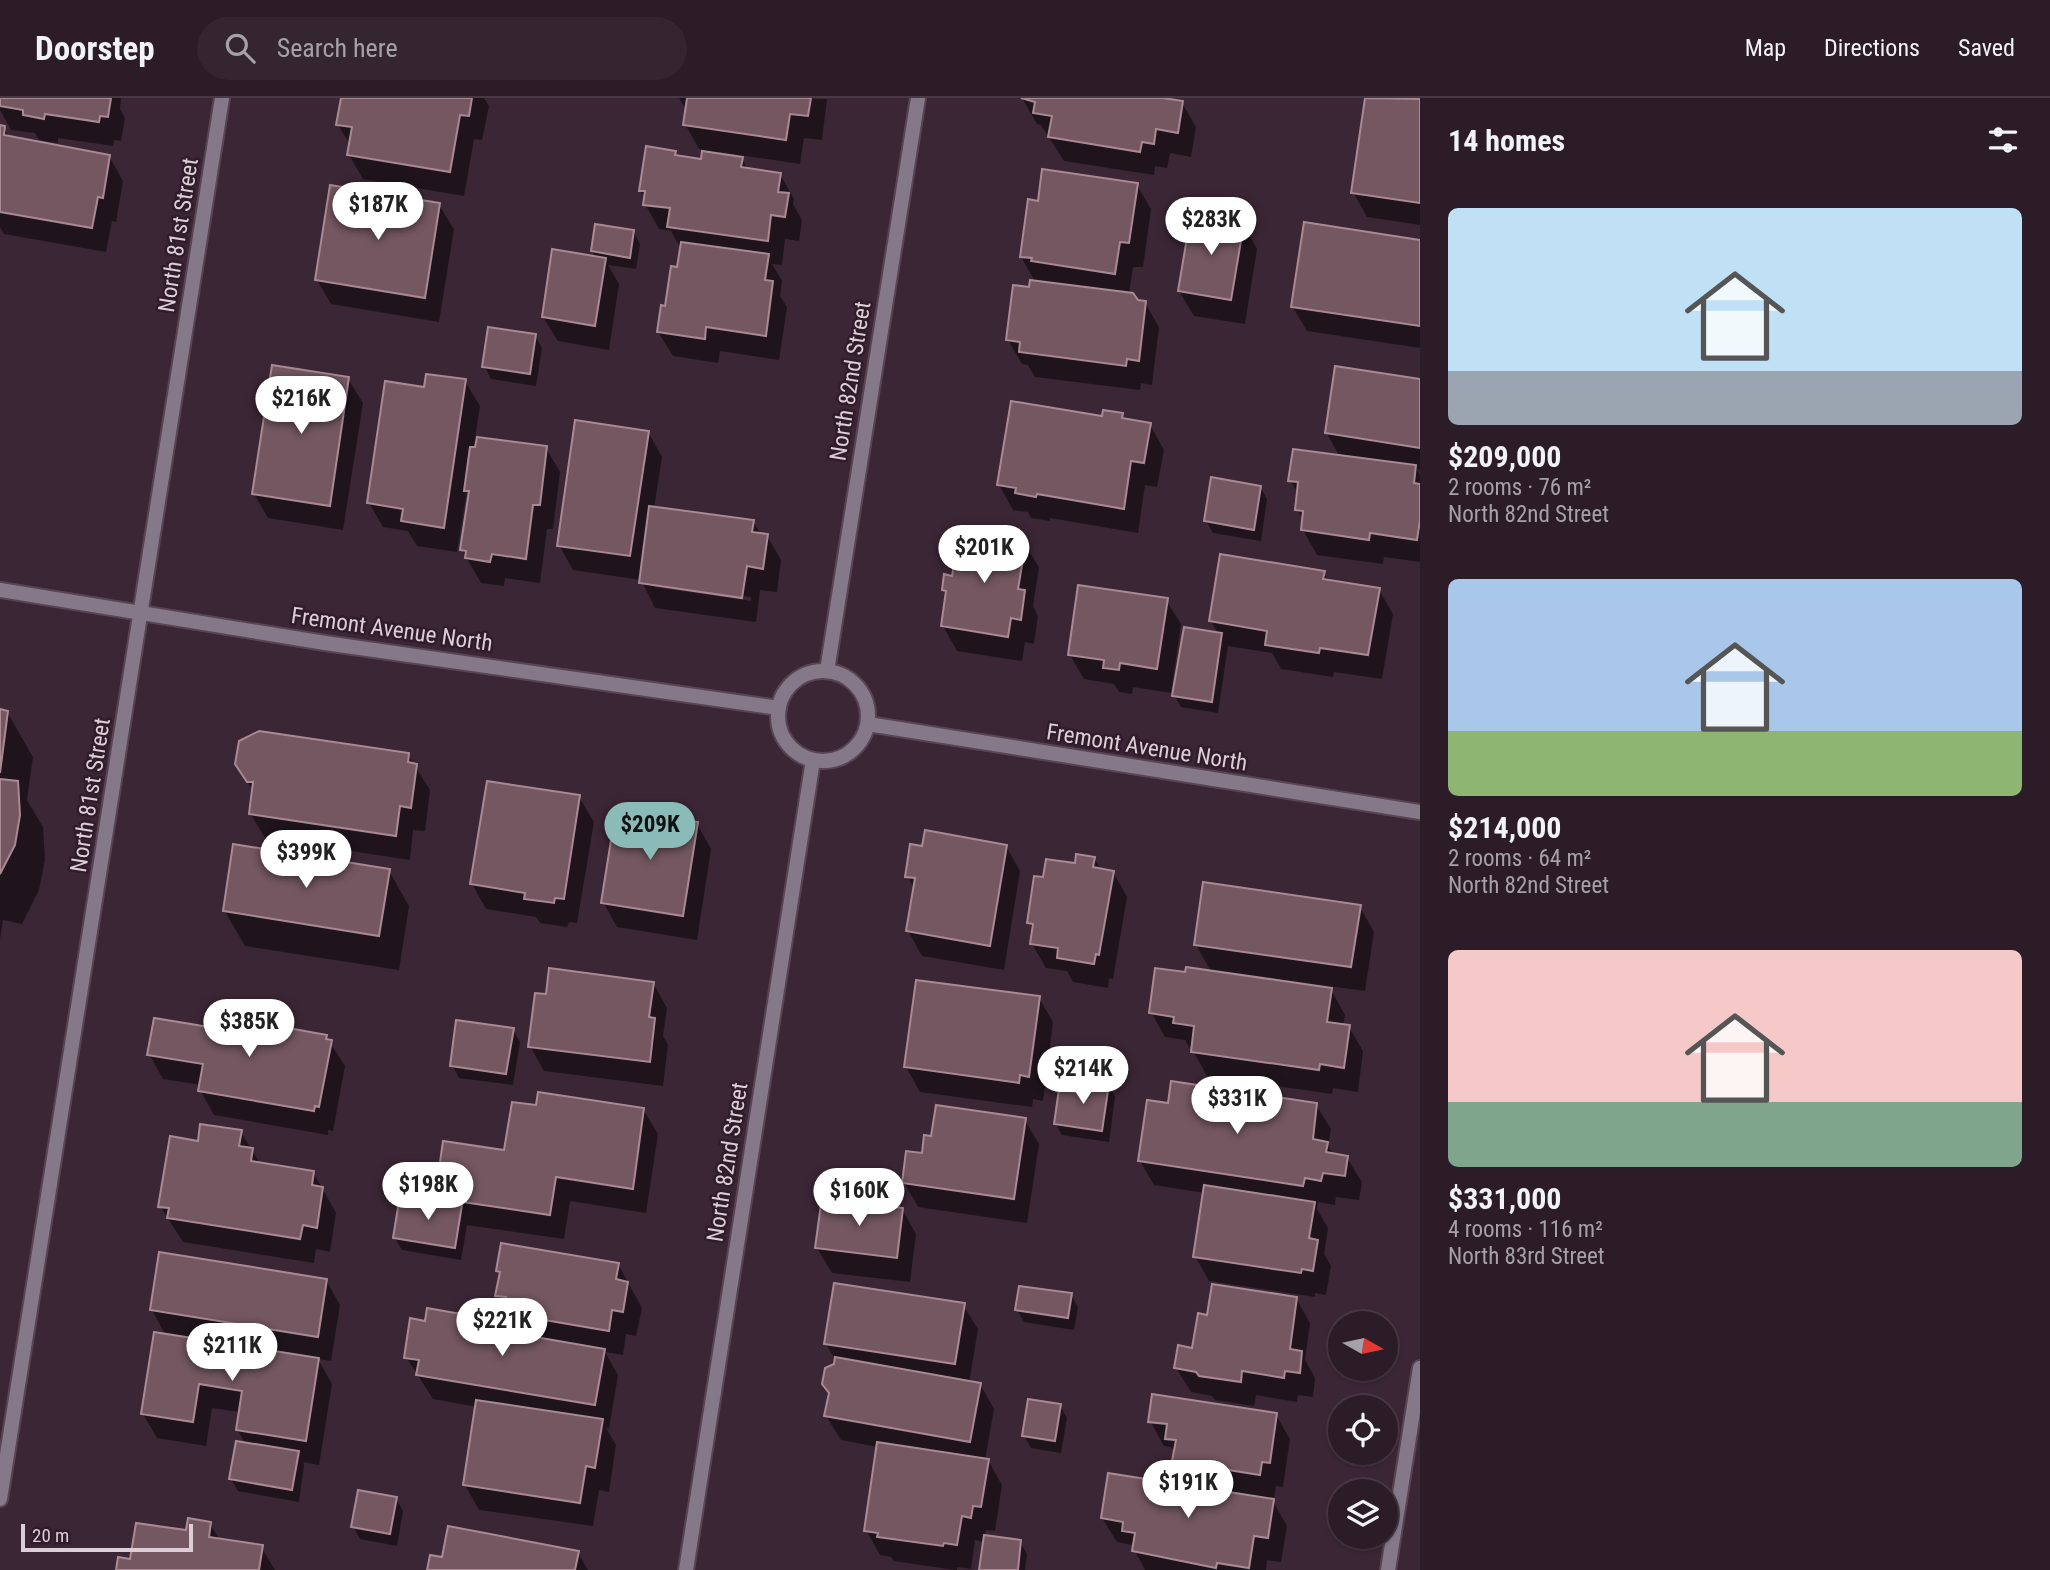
<!DOCTYPE html>
<html lang="en">
<head>
<meta charset="utf-8">
<style>
  body { margin:0; font-family:"Roboto Condensed",sans-serif; background:#342530; color:#f1f3f6; height:100vh; display:flex; flex-direction:column; font-size:26px; white-space:nowrap }
  * { box-sizing:border-box; margin:0 }
  p { font-size:23px; color:#a6a1a8 }
  .icon { flex:none; width:38px; height:38px; fill:none; stroke:currentColor; stroke-width:2; stroke-linecap:round; stroke-linejoin:round }
  .map { position:relative; flex:1; overflow:hidden }
  .panel { display:flex; flex-direction:column; background:#2c1c28; width:630px }
  .panel>* { flex:none }
  .needle { width:46px; rotate:99deg }
  .controls { position:absolute; left:1328px; top:1213px; display:grid; gap:14px }
  .controls a { display:grid; place-items:center; width:70px; height:70px; border-radius:50%; background:#2c1c28; box-shadow:0 2px 5px #0004,0 0 0 2px #483a45; font-size:35px }
  .scale { position:absolute; left:21px; bottom:18px; width:172px; box-sizing:border-box; padding-left:7px; border:4px solid #dcced7; border-top:0; font-size:19px; line-height:24px; white-space:nowrap; color:#dcced7; -webkit-text-stroke:5px #301c2b; paint-order:stroke }
  .price { position:absolute; translate:-50% -60px; padding:0 16px; border-radius:24px; background:#fff; color:#222; font-size:23px; line-height:46px; filter:drop-shadow(0 2px 4px #0008) }
  .price::after { content:''; position:absolute; left:50%; top:42px; width:21px; height:16px; margin-left:-10px; background:inherit; clip-path:polygon(0 0,100% 0,50% 100%) }
  .price.current { background:#8bbbb9; color:#111 }
  ul { padding:0; list-style:none }
  li { display:grid; align-content:center; gap:14px; height:371px; padding:0 28px }
  li span { display:grid; place-items:center; height:217px; border-radius:10px; color:#555 }
  li>.icon { margin-inline-start:auto }
  span .icon { width:126px; height:126px; fill:#fffc; stroke-width:1 }
  li b { font-size:30px }
  h2 { display:flex; justify-content:space-between; align-items:center; height:84px; padding:0 28px; font-size:30px }
  header { display:flex; align-items:center; gap:42px; box-sizing:border-box; height:98px; padding:0 35px; background:#2c1c28; border-bottom:2px solid #483a45 }
  header strong { font-size:33px }
  nav { display:flex; gap:38px; margin-inline-start:auto; font-size:24px }
  .search { width:490px; height:63px; background:#342530; display:flex; align-items:center; gap:18px; box-sizing:border-box; padding:0 24px; border-radius:38px; color:#a6a1a8; font-size:26px }
  main { display:flex; flex:1; min-height:0 }
  .map>svg:first-child { display:block }
</style>
</head>
<body>
<header>
<strong>Doorstep</strong>
<div class="search"><svg class="icon" aria-label="search" viewBox="0 0 24 24"><circle cx="10" cy="10" r="6"/><path d="M15 15l6 6"/></svg>Search here</div>
<nav><a>Map</a><a>Directions</a><a>Saved</a></nav>
</header>
<main>
<div class="map">
<svg width="1420" height="1472" viewBox="0 0 1420 1472">
  <rect width="100%" height="100%" fill="#3b2635"/>
  <g fill="#0007" fill-rule="evenodd">
    <polygon points="0,0 121,0 120,11 125,20 121,43 114,42 113,48 58,40 58,45 39,42 35,35 11,32 0,12"/>
    <polygon points="343,0 484,0 489,8 482,42 474,41 464,98 363,81 349,57 351,48 338,27"/>
    <polygon points="679,0 827,1 822,42 804,40 800,66 719,54 719,57 742,61 748,72 780,76 794,101 793,106 802,122 799,143 785,141 782,167 772,166 782,183 780,198 787,209 779,262 720,253 718,265 673,258 658,234 678,171 681,151 671,133 659,131 645,106 646,102 640,93 675,54 678,59 703,63 703,52 699,51 685,26 687,13"/>
    <polygon points="1022,0 1170,0 1172,3 1182,5 1196,29 1191,59 1170,55 1167,70 1155,68 1154,77 1064,63 1041,27 1037,26"/>
    <polygon points="1367,0 1420,3 1420,127 1367,119 1353,94"/>
    <polygon points="0,29 4,30 10,40 109,58 123,83 116,124 112,123 106,154 4,136 0,129"/>
    <polygon points="1137,87 1151,111 1143,169 1133,169 1129,196 1137,204 1145,205 1159,229 1152,287 1141,285 1140,292 1035,279 1028,267 1022,266 1008,242 1031,191 1036,185 1021,159 1040,105"/>
    <polygon points="439,107 454,131 439,224 331,206 317,182"/>
    <polygon points="1243,126 1257,151 1245,226 1194,218 1179,193"/>
    <polygon points="633,133 640,146 636,171 608,167 619,186 609,252 558,243 543,219 596,160 592,153"/>
    <polygon points="1420,144 1420,250 1307,233 1292,208"/>
    <polygon points="535,238 542,250 536,288 491,281 484,268"/>
    <polygon points="348,281 363,305 343,432 268,420 254,396"/>
    <polygon points="465,283 480,308 475,340 546,350 560,374 553,431 547,431 540,485 505,480 504,488 481,485 462,452 470,399 467,393 457,454 417,448 408,433 383,429 369,405 425,291"/>
    <polygon points="1420,283 1420,372 1417,371 1420,377 1420,464 1384,459 1383,466 1317,457 1303,432 1304,424 1297,411 1299,397 1290,382 1340,359 1326,334"/>
    <polygon points="1122,317 1125,322 1150,327 1164,352 1157,389 1145,387 1138,435 1050,420 1050,423 1031,420 1028,414 1013,412 999,387 1104,320"/>
    <path d="M 648,334 L 662,359 L 654,410 L 753,423 L 761,437 L 767,438 L 781,462 L 777,494 L 760,492 L 756,524 L 655,510 L 641,482 L 573,472 L 559,447 ZM 655,486 L 751,499 L 751,503 L 655,489 Z"/>
    <polygon points="1260,389 1267,401 1261,443 1213,435 1206,423"/>
    <polygon points="1024,445 1039,469 1033,508 1038,518 1034,546 1025,544 1022,563 957,553 943,528 947,499 944,492 953,480"/>
    <polygon points="1324,475 1329,484 1379,492 1393,516 1382,581 1334,574 1333,579 1281,571 1272,555 1228,548 1218,615 1181,609 1174,597 1219,537 1211,523"/>
    <polygon points="1166,502 1181,526 1171,595 1133,589 1132,596 1119,594 1114,586 1084,581 1070,557"/>
    <polygon points="0,613 7,614 33,659 27,702 43,729 45,762 39,792 22,826 3,822 0,841"/>
    <polygon points="408,657 430,692 425,733 413,732 410,762 265,740 250,715 253,693 237,666"/>
    <polygon points="579,699 594,724 577,825 569,824 567,829 540,825 536,819 486,811 472,786"/>
    <polygon points="697,726 711,751 697,842 617,829 603,804"/>
    <polygon points="1006,748 1020,773 1004,872 922,858 908,833 915,792 907,778 924,750"/>
    <polygon points="1094,760 1101,772 1113,774 1127,799 1113,881 1109,880 1108,890 1073,884 1067,873 1046,870 1032,846 1034,833 1028,824 1045,781"/>
    <polygon points="389,773 409,808 399,872 245,848 224,812"/>
    <polygon points="1360,809 1374,834 1365,893 1270,880 1269,883 1331,892 1345,917 1343,928 1349,929 1363,953 1358,994 1333,990 1332,996 1207,978 1193,953 1193,950 1189,949 1185,942 1165,939 1151,914 1187,876 1212,875 1196,847"/>
    <polygon points="653,885 667,910 663,938 668,947 663,988 544,973 530,948"/>
    <polygon points="1039,900 1053,924 1043,1003 1033,1001 1032,1009 920,994 906,969"/>
    <polygon points="210,932 326,938 345,968 333,1033 328,1032 328,1037 214,1017 200,992 201,987 163,981 149,956"/>
    <polygon points="513,932 520,944 513,987 459,980 452,967"/>
    <polygon points="1108,987 1115,999 1109,1044 1062,1037 1055,1025 1077,996"/>
    <polygon points="1170,1007 1316,1007 1331,1031 1328,1048 1334,1057 1347,1060 1362,1084 1359,1102 1336,1099 1335,1107 1318,1104 1317,1111 1328,1130 1324,1156 1331,1168 1326,1197 1315,1195 1315,1199 1209,1183 1195,1158 1205,1095 1154,1087 1140,1063"/>
    <polygon points="538,1009 643,1011 658,1036 646,1115 570,1103 564,1141 467,1127 461,1162 402,1152 395,1140 439,1105 437,1100 505,1054"/>
    <polygon points="1024,1021 1039,1046 1027,1125 918,1109 904,1084 923,1057"/>
    <polygon points="241,1034 261,1067 313,1074 336,1115 330,1154 316,1151 314,1165 183,1144 160,1108 199,1045"/>
    <polygon points="902,1111 916,1136 910,1184 832,1175 817,1150"/>
    <polygon points="618,1166 642,1210 636,1238 626,1236 623,1257 605,1254 618,1277 609,1331 606,1330 616,1347 609,1394 599,1392 593,1428 479,1412 465,1387 477,1309 433,1301 406,1259 426,1226 483,1221 490,1233 519,1238 497,1197 501,1178 498,1173"/>
    <polygon points="326,1182 340,1207 331,1263 318,1261 332,1286 319,1367 303,1364 304,1367 299,1404 238,1393 231,1381 246,1347 237,1331 240,1314 212,1310 206,1348 157,1340 143,1316 166,1238 152,1212"/>
    <polygon points="1071,1197 1078,1209 1074,1232 1024,1224 1017,1212"/>
    <polygon points="1296,1200 1310,1225 1305,1262 1315,1280 1313,1299 1298,1297 1297,1304 1256,1297 1254,1308 1215,1302 1212,1298 1191,1294 1176,1270 1194,1252"/>
    <polygon points="963,1207 978,1231 969,1285 980,1286 994,1311 985,1362 988,1362 1002,1387 995,1433 986,1432 985,1439 1020,1444 1027,1456 1025,1472 980,1472 984,1444 975,1442 971,1471 957,1469 957,1472 954,1472 894,1463 891,1459 880,1457 866,1432 878,1349 841,1342 826,1318 836,1263 826,1246"/>
    <polygon points="1060,1308 1067,1320 1061,1355 1031,1350 1024,1338"/>
    <polygon points="1276,1317 1290,1341 1283,1389 1276,1388 1274,1401 1271,1400 1287,1428 1281,1464 1267,1462 1266,1472 1145,1472 1132,1447 1117,1444 1102,1420 1190,1390 1174,1363 1175,1355 1171,1349 1164,1348 1150,1323"/>
    <polygon points="396,1401 403,1413 397,1448 360,1441 353,1428"/>
    <polygon points="210,1426 220,1442 261,1449 275,1472 118,1472 187,1434"/>
    <polygon points="578,1455 588,1472 429,1472"/>
  </g>
  <g fill="#745760" stroke="#a98a94" stroke-width="2">
    <polygon points="0,0 111,0 108,19 100,18 99,24 45,16 44,21 23,17 23,12 0,8"/>
    <polygon points="341,0 472,0 469,18 460,17 450,74 347,57 352,29 336,27"/>
    <polygon points="687,0 811,0 808,18 790,16 786,42 683,27"/>
    <polygon points="1021,0 1163,0 1183,3 1178,35 1156,31 1154,46 1142,44 1140,54 1048,39 1052,18 1033,15 1035,4"/>
    <polygon points="1365,0 1420,1 1420,105 1351,95"/>
    <polygon points="0,27 5,28 4,37 110,57 103,100 98,99 92,130 0,114"/>
    <polygon points="646,48 676,53 675,57 701,61 702,53 743,59 741,69 781,75 778,94 789,95 785,119 771,117 768,143 667,129 670,110 643,107 645,93 639,93"/>
    <polygon points="1042,71 1138,85 1129,145 1120,144 1115,176 1031,163 1032,160 1020,159 1028,101 1038,103"/>
    <polygon points="330,87 440,105 425,200 315,182"/>
    <polygon points="1191,116 1244,125 1231,202 1178,193"/>
    <polygon points="1304,124 1420,142 1420,228 1291,209"/>
    <polygon points="595,126 634,132 630,160 591,153"/>
    <polygon points="681,144 769,156 765,182 773,183 766,238 706,229 705,241 657,234 661,207 665,208 671,168 677,169"/>
    <polygon points="552,151 606,160 595,228 542,219"/>
    <polygon points="1030,182 1133,195 1138,202 1146,203 1139,263 1127,261 1126,268 1019,254 1020,244 1006,242 1013,187 1029,189"/>
    <polygon points="488,229 536,236 530,276 482,269"/>
    <polygon points="272,267 349,279 330,408 252,396"/>
    <polygon points="1335,268 1420,281 1420,350 1325,335"/>
    <polygon points="426,276 466,281 444,430 401,423 403,411 367,405 385,283 424,289"/>
    <polygon points="1011,303 1102,318 1103,312 1123,315 1122,320 1151,325 1144,365 1131,363 1124,411 1037,396 1036,399 1015,395 1016,390 997,387"/>
    <polygon points="575,322 649,333 630,458 557,448"/>
    <polygon points="477,339 547,348 540,407 533,407 526,461 492,456 490,464 465,460 466,453 460,452 469,393 464,393 470,349 475,349"/>
    <polygon points="1293,351 1416,367 1414,385 1420,386 1420,422 1417,442 1370,435 1369,442 1301,432 1303,413 1295,412 1298,384 1288,383"/>
    <polygon points="1211,379 1261,388 1254,432 1204,423"/>
    <polygon points="649,408 754,422 752,434 768,436 763,471 747,468 742,500 639,485"/>
    <polygon points="959,433 1026,443 1018,491 1025,492 1021,522 1011,520 1008,539 941,528 946,493 942,492 944,476 952,478"/>
    <polygon points="1220,456 1325,473 1323,481 1380,490 1368,557 1320,550 1319,555 1265,547 1267,533 1209,523"/>
    <polygon points="1078,487 1168,500 1157,571 1120,565 1119,572 1103,570 1104,562 1068,557"/>
    <polygon points="1184,529 1222,535 1212,604 1172,598"/>
    <polygon points="0,611 8,613 0,675"/>
    <polygon points="259,633 409,655 408,664 417,666 411,710 400,708 396,738 249,716 253,684 247,684 235,666 239,643"/>
    <polygon points="0,681 18,683 20,717 15,747 0,776"/>
    <polygon points="487,683 580,697 564,801 555,800 554,805 524,801 525,795 470,786"/>
    <polygon points="616,711 698,724 683,818 601,805"/>
    <polygon points="925,732 1007,747 990,848 906,833 915,780 905,779 910,746 922,748"/>
    <polygon points="233,746 390,771 379,838 223,813"/>
    <polygon points="1076,756 1095,759 1093,769 1114,773 1099,857 1096,856 1094,866 1057,860 1058,850 1030,846 1033,826 1027,825 1034,778 1043,779 1046,761 1075,765"/>
    <polygon points="1203,784 1361,807 1351,869 1194,847"/>
    <polygon points="1186,869 1332,890 1327,924 1350,927 1344,970 1320,966 1319,972 1191,954 1194,928 1173,925 1174,919 1149,915 1155,870 1185,874"/>
    <polygon points="549,870 654,884 649,919 655,920 650,964 528,949 535,895 546,896"/>
    <polygon points="916,882 1040,898 1029,979 1020,977 1019,985 904,969"/>
    <polygon points="211,916 327,937 326,941 332,942 319,1009 315,1008 314,1013 198,993 203,966 147,957 154,920 209,929"/>
    <polygon points="456,922 514,930 506,976 450,968"/>
    <polygon points="1078,981 1109,986 1102,1033 1054,1026 1059,991 1076,994"/>
    <polygon points="1171,983 1317,1005 1313,1041 1328,1044 1326,1054 1348,1058 1345,1078 1323,1075 1321,1083 1305,1080 1303,1088 1138,1063 1147,1002 1168,1005"/>
    <polygon points="538,994 644,1010 633,1091 556,1079 550,1117 435,1100 443,1043 504,1052 512,1004 536,1007"/>
    <polygon points="936,1007 1026,1020 1014,1101 902,1085 906,1053 922,1055 924,1037 931,1038"/>
    <polygon points="200,1026 242,1032 239,1048 253,1050 251,1063 314,1073 312,1087 323,1089 317,1130 303,1127 300,1141 167,1120 169,1110 158,1109 170,1038 198,1043"/>
    <polygon points="1204,1087 1315,1104 1309,1140 1318,1142 1313,1173 1302,1171 1301,1175 1193,1159"/>
    <polygon points="400,1097 462,1107 455,1150 393,1140"/>
    <polygon points="822,1099 903,1110 897,1160 815,1150"/>
    <polygon points="501,1145 619,1165 616,1181 628,1184 623,1214 612,1212 609,1233 504,1215 506,1199 495,1198 500,1174 496,1173"/>
    <polygon points="159,1154 327,1181 318,1239 150,1212"/>
    <polygon points="834,1185 965,1205 955,1266 824,1246"/>
    <polygon points="1212,1186 1297,1199 1290,1251 1302,1253 1300,1275 1285,1273 1284,1280 1242,1273 1241,1284 1199,1278 1196,1274 1174,1270 1178,1247 1192,1250 1198,1215 1207,1217"/>
    <polygon points="1019,1188 1072,1195 1068,1220 1015,1212"/>
    <polygon points="427,1210 484,1220 483,1230 605,1251 595,1307 416,1277 419,1262 404,1260 410,1220 425,1223"/>
    <polygon points="154,1234 319,1260 306,1343 236,1332 242,1293 199,1286 193,1324 141,1316"/>
    <polygon points="835,1259 981,1285 970,1344 824,1318 829,1295 822,1286 825,1270 834,1266"/>
    <polygon points="1152,1296 1277,1315 1270,1365 1262,1364 1260,1377 1172,1363 1176,1342 1165,1341 1167,1326 1148,1324"/>
    <polygon points="1028,1301 1061,1306 1055,1343 1022,1338"/>
    <polygon points="476,1302 603,1321 595,1370 586,1368 580,1405 463,1387"/>
    <polygon points="236,1343 299,1353 292,1392 229,1381"/>
    <polygon points="877,1344 989,1361 981,1409 973,1408 971,1420 962,1418 957,1447 944,1445 943,1448 877,1439 878,1435 864,1433"/>
    <polygon points="1108,1375 1274,1401 1268,1440 1254,1438 1249,1470 1217,1465 1216,1470 1132,1453 1135,1435 1122,1433 1123,1424 1101,1420"/>
    <polygon points="358,1392 397,1399 390,1436 351,1429"/>
    <polygon points="188,1420 211,1424 209,1439 263,1447 259,1472 116,1472 118,1459 130,1461 136,1425 186,1432"/>
    <polygon points="448,1428 579,1453 575,1472 427,1472 430,1457 442,1459"/>
    <polygon points="984,1437 1021,1442 1018,1472 979,1472"/>
  </g>
  <g fill="none" stroke-linecap="round" stroke-linejoin="round">
    <g stroke="#584452" stroke-width="18">
      <g id="street">
        <polyline points="0,492 325,545 779,610"/>
        <polyline points="827,573 918,0"/>
        <circle cx="823" cy="618" r="45"/>
        <polyline points="868,626 1420,714"/>
        <polyline points="0,1401 222,0"/>
        <polyline points="686,1472 813,662"/>
        <polyline points="1388,1472 1420,1270"/>
      </g>
    </g>
    <use href="#street" stroke="#857989" stroke-width="14"/>
  </g>
  <g text-anchor="middle" stroke-width="5" stroke-linejoin="round" paint-order="stroke">
    <g font-size="23" fill="#dcced7" stroke="#301c2b">
      <text transform="translate(178 137) rotate(-81)" y="8">North 81st Street</text>
      <text transform="translate(850 283) rotate(-81)" y="8">North 82nd Street</text>
      <text transform="translate(392 531) rotate(8)" y="8">Fremont Avenue North</text>
      <text transform="translate(1147 649) rotate(9)" y="8">Fremont Avenue North</text>
      <text transform="translate(90 697) rotate(-81)" y="8">North 81st Street</text>
      <text transform="translate(727 1064) rotate(-81)" y="8">North 82nd Street</text>
    </g>
  </g>
</svg>
<div class="controls">
<a><svg class="needle" viewBox="-14 -14 28 28"><path d="M0-13l5 13h-10z" fill="#e53935"/><path d="M0 13l5-13h-10z" fill="#a6a1a8"/></svg></a>
<a><svg class="icon" aria-label="locate" viewBox="0 0 24 24"><circle cx="12" cy="12" r="6"/><path d="M12 2v4M12 18v4M2 12h4M18 12h4"/></svg></a>
<a><svg class="icon" aria-label="layers" viewBox="0 0 24 24"><path d="M12 4l9 5-9 5-9-5zM3 14l9 5 9-5"/></svg></a>
</div>
<div class="scale">20 m</div>
<b class="price" style="left:378px;top:144px">$187K</b>
<b class="price" style="left:1211px;top:159px">$283K</b>
<b class="price" style="left:301px;top:338px">$216K</b>
<b class="price" style="left:984px;top:487px">$201K</b>
<b class="price current" style="left:650px;top:764px">$209K</b>
<b class="price" style="left:306px;top:792px">$399K</b>
<b class="price" style="left:249px;top:961px">$385K</b>
<b class="price" style="left:1083px;top:1008px">$214K</b>
<b class="price" style="left:1237px;top:1038px">$331K</b>
<b class="price" style="left:428px;top:1124px">$198K</b>
<b class="price" style="left:859px;top:1130px">$160K</b>
<b class="price" style="left:502px;top:1260px">$221K</b>
<b class="price" style="left:232px;top:1285px">$211K</b>
<b class="price" style="left:1188px;top:1422px">$191K</b>
</div>
<section class="panel">
<h2>14 homes<svg class="icon" aria-label="filters" viewBox="0 0 24 24"><path d="M4 7h16M4 17h16"/><circle cx="9" cy="7" r="2"/><circle cx="15" cy="17" r="2"/></svg></h2>
<ul>
<li><span style="background:linear-gradient(#bfe0f5 75%,#9aa5b1 0)"><svg class="icon" aria-label="home" viewBox="0 0 24 24"><path d="M3 11l9-7 9 7M6 9v11h12V9"/></svg></span><div><b>$209,000</b><p>2 rooms · 76 m²</p><p>North 82nd Street</p></div></li>
<li><span style="background:linear-gradient(#a9c7e8 70%,#8fb573 0)"><svg class="icon" aria-label="home" viewBox="0 0 24 24"><path d="M3 11l9-7 9 7M6 9v11h12V9"/></svg></span><div><b>$214,000</b><p>2 rooms · 64 m²</p><p>North 82nd Street</p></div></li>
<li><span style="background:linear-gradient(#f6c9c9 70%,#7fa58c 0)"><svg class="icon" aria-label="home" viewBox="0 0 24 24"><path d="M3 11l9-7 9 7M6 9v11h12V9"/></svg></span><div><b>$331,000</b><p>4 rooms · 116 m²</p><p>North 83rd Street</p></div></li>
</ul>
</section>
</main>
</body>
</html>
